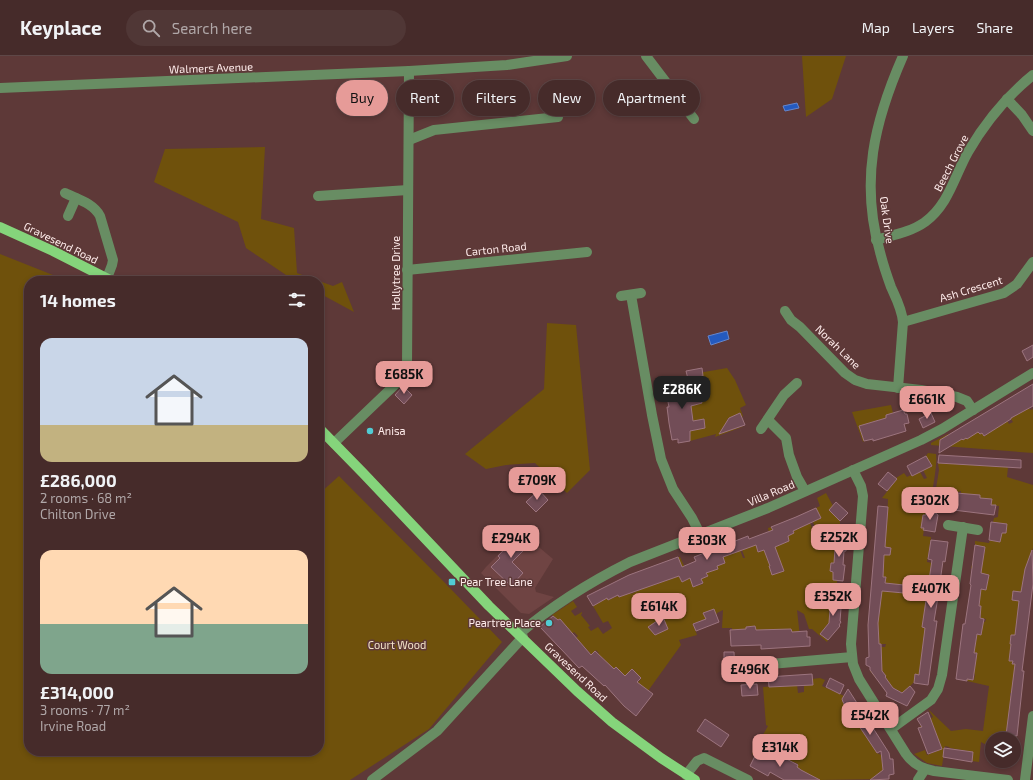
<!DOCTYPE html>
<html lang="en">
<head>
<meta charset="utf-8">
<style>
  body { margin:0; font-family:"Exo 2",sans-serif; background:#503736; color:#f1f3f6; height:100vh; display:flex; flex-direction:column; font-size:15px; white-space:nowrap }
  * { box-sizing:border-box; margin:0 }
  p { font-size:13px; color:#b0a7a8 }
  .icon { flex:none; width:22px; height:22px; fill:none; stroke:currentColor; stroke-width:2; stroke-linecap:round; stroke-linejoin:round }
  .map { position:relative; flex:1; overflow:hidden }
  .drawer { position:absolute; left:24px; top:220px; width:300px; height:480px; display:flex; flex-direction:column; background:#462b2a; border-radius:16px; box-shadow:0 2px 6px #0003,0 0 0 1px #5e4747 }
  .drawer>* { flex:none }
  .hud { position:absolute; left:336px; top:24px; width:380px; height:36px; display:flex; gap:8px }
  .controls { position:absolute; left:985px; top:676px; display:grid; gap:8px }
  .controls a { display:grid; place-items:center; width:36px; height:36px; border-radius:50%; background:#462b2a; box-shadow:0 2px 6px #0003,0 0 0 1px #5e4747; font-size:20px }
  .price { position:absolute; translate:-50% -34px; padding:0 9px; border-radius:8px; background:#e69b98; color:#111; font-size:13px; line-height:26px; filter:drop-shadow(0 1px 2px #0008) }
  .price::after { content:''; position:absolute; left:50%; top:24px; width:12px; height:9px; margin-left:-6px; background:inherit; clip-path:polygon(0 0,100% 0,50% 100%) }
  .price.current { background:#222; color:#fff }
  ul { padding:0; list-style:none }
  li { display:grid; align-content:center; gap:8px; height:212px; padding:0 16px }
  li span { display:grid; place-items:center; height:124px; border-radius:12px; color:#555 }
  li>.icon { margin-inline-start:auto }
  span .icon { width:72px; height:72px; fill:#fffc; stroke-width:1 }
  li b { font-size:17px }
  h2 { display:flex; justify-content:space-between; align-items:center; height:48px; padding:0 16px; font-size:17px }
  .pill { padding:0 14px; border-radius:18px; background:#462b2a; box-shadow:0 2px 6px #0003,0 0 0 1px #5e4747; font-size:14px; line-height:36px }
  .pill.current { background:#e69b98; color:#111 }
  header { display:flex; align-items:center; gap:24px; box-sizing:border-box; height:56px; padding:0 20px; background:#462b2a; border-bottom:1px solid #5e4747 }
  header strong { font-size:19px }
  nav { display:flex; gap:22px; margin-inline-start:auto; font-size:14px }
  .search { width:280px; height:36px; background:#503736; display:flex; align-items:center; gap:10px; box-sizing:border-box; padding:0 14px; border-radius:22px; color:#b0a7a8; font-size:15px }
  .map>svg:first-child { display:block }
</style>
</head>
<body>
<header>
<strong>Keyplace</strong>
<div class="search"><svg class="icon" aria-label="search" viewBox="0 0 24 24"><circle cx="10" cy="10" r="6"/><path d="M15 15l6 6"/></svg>Search here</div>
<nav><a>Map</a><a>Layers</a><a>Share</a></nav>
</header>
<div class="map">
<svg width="1033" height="724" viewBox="0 0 1033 724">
  <rect width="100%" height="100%" fill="#5e3938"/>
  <polygon fill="#6f4443" points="521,476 553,503 535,532 536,536 554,541 529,558 521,557 481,517 486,511"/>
  <g fill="#6f510c">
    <polygon points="802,0 846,0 832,43 806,61"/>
    <polygon points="265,91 261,163 294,172 297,217 318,225 296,225 292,223 246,192 238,166 154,126 165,93"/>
    <polygon points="0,198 68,225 29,225 29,695 319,695 319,438 339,420 446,528 502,586 429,673 350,724 0,724"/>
    <polygon points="319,225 333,230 342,226 354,256 319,237"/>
    <polygon points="547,267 576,269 590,414 567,437 535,407 506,409 486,413 465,398 544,333"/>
    <polygon points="727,312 735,324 746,349 740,352 743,360 742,361 740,357 727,363 729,368 734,373 745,370 715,381 716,378 690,385 689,380 691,379 690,377 688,377 687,373 705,367 704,363 695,365 690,368 689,343 685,322 687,322 687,319"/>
    <polygon points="891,349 893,357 886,359 887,363 878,364 860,370 864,385 863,386 852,356"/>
    <polygon points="1028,352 1031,354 1033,353 1033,397 931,389 931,387 948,378 951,384 966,382 967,383 977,374 980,378 982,377 985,380 988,378 983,370 987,372 990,376 996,372 991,364 1006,362 1009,368 1013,366 1009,360"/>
    <path d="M 928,397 L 936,398 C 938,414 929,441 932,453 L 932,455 L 926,454 L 926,459 L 923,459 L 922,465 L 925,466 L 923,480 L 931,481 L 927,506 L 932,507 L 927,539 L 923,539 L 922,544 L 926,544 L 924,559 L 926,567 L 923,567 L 922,571 L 925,572 L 919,619 L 915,619 L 914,626 L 907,633 L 912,641 L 891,631 L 883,615 L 875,621 L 870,615 L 879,614 L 879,610 L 882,610 L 882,601 L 879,601 L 879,591 L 885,591 L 886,588 L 879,588 L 868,573 L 869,559 L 879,560 L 881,543 L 871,541 L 885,530 L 886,522 L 883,521 L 884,499 L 890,499 L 891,492 L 885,491 L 886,481 L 875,480 L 877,468 L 887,469 L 888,443 L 882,442 L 897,423 L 896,422 L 904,417 L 907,421 L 911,419 L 912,420 L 920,416 L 924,423 L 927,422 L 923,414 L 932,410 L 926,400 Z"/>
    <polygon points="938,407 1008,411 1007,421 1033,429 1033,492 1025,513 1033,515 1033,520 1024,518 1021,537 1013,539 1012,544 1019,545 1015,579 1011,579 1010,588 1014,588 1009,605 1013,605 1012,607 1020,608 1013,633 1022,634 1022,638 1010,637 1010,640 1011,640 1007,675 1003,675 1002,679 1006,679 1006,682 1011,683 992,683 992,692 981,686 979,706 972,705 973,696 950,692 949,691 945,690 942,710 927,707 914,698 925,694 927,699 942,693 932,667 918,672 933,661 928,653 951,675 966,673 983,675 989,630 967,625 967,623 974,624 975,618 968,616 970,596 976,585 977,580 973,580 973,578 981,579 982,575 978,574 979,565 985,566 986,563 980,562 981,559 978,558 979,553 981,553 981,550 979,550 981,533 986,534 987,528 982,527 987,526 989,519 973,516 973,513 971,512 972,509 982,510 985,491 975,489 975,485 989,487 990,484 1000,486 1002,477 1006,477 1007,468 993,466 994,462 998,461 999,450 979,447 980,439 963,438 961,437 961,435 956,437 955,444 939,442 937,452 935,453 933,451 939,414"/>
    <polygon points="826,437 833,450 829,454 840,465 840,470 837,470 834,507 831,507 830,515 833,516 833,524 837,524 837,539 831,539 834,560 820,578 828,584 827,586 812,573 809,573 804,558 797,554 800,581 756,578 755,570 746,571 747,578 745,573 738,574 738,578 730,579 730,576 732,575 732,572 722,572 723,554 717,557 716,559 693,568 697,579 679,584 681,589 648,635 633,637 623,649 621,647 641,623 633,613 619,625 618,613 616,611 612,615 610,613 612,611 607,607 598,614 605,604 602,601 597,607 593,603 599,597 596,594 592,599 580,586 571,587 578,580 574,576 567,582 564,579 570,574 565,569 559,574 556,571 562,565 560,563 558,564 552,559 573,545 577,551 571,555 575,560 582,556 582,557 581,559 590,570 588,571 591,575 598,571 603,578 612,572 608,565 603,567 593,550 607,542 608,544 618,540 619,541 630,536 631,538 649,529 643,514 645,513 655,529 662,526 664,521 665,525 679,520 682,526 687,523 678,501 680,501 694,531 703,528 701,523 707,520 699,499 702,498 709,516 716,507 720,509 725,507 722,499 740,494 743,502 745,502 742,494 754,483 758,496 769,477 768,472 771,471 775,481 788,485 789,485 788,480 793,475 810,467 813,474 816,474 813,466 821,462 816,452 820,450 817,442"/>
    <polygon points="820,622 825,624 822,630 844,640 842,643 843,647 877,697 881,699 884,723 820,724 812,720 810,724 798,720 801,713 796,712 798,708 794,706 791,711 781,705 774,718 777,711 752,698 768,670 766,669 763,631 797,629 798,637 804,636 804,629 812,623"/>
  </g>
  <g fill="#245abf" stroke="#6586cc">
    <polygon points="797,47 799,52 785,55 783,50"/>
    <polygon points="727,275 729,283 711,289 708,280"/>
  </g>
  <g fill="#724d57" stroke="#9c747e">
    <polygon points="1033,289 1033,301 1027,305 1022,295"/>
    <polygon points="702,312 703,320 688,323 686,315"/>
    <polygon points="685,321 689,341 700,339 702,347 691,350 693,365 704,363 705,372 690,375 690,385 678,387 678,383 672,384 669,367 667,351 669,351 664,325"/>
    <polygon points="1033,328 1033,350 1011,362 1011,363 984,380 982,377 980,378 978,376 967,383 966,382 963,384 962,383 939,397 940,384"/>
    <polygon points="403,330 412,339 404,348 395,339"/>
    <polygon points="903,354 905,358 907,358 909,367 904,368 906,375 873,385 873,383 864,385 859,370 886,362 886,359"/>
    <polygon points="740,357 745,369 719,378 729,362"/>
    <polygon points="931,357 935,366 923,372 919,363"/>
    <polygon points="939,399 1021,404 1021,412 938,407"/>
    <polygon points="926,400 932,410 912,420 907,410"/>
    <polygon points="888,416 897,423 887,435 878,428"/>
    <polygon points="539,434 548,444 536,456 526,446"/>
    <polygon points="956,437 980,439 980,442 992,443 991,449 996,449 994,459 937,452 939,442 955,444"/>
    <polygon points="836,446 848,457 840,465 829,454"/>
    <polygon points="878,450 888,451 885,491 891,492 890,499 884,499 883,521 886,521 885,527 904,529 904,537 882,535 878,567 879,588 881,588 882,615 886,620 885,621 893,632 902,637 910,630 915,636 907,650 886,640 887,637 870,614 870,611 866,609 866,602 869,601 868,569"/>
    <polygon points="816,452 821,462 793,475 794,477 788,480 789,485 775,491 784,515 772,519 769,510 770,510 764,494 758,496 756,489 723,501 725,507 717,510 718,513 706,517 708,520 701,523 703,527 693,531 690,522 682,526 679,520 619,541 618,539 608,544 607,542 593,550 587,540 629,519 678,501 682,511 696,505 694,501 748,480 749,483 773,474 771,471 796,461"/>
    <polygon points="926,454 933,455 938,459 935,476 923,474 924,472 921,472 923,459 926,459"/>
    <polygon points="991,466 1007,468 1006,477 1002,477 1000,486 989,484"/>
    <polygon points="521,476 532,486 512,506 523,517 511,530 491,511 500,502 498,500"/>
    <polygon points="836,479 847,480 846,495 844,495 843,509 845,509 843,525 833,524 833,516 830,515 831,507 834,507"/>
    <polygon points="931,484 948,486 945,506 943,505 937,547 934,565 937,565 928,629 914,627 915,618 919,619 925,572 922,571 932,504 928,503"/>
    <polygon points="975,489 985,491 981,517 989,519 986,534 981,533 979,550 981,550 980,562 984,563 981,579 977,578 974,597 977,597 973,624 967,623 967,625 956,623 963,568 965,568 971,529 970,528"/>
    <polygon points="1032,494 1033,528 1022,615 1024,615 1017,680 1006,679 1015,608 1012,608 1013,605 1009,605 1011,588 1010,588 1011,579 1015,579 1019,545 1012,544 1013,535 1021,536 1025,513"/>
    <polygon points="831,539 842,540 840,565 841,566 839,569 840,570 828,584 820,578 829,567"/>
    <polygon points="714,553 719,566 696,575 693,568 706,563 703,557"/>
    <polygon points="553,560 558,564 560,563 591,599 595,595 614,613 616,611 625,620 632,613 641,622 637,626 653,638 636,660 624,650 605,629 604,630 582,610 579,612 540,571"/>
    <polygon points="663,561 668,573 655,579 648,571"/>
    <polygon points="755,570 756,574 791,573 792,576 807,575 807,581 810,581 810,590 761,593 761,589 731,590 730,574 746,573 746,571"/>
    <polygon points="724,596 734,596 735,616 724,616"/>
    <polygon points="812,618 813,629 769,631 768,621"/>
    <polygon points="830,622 844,629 840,638 826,631"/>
    <polygon points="757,628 758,639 742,640 741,629"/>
    <polygon points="848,633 889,697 890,703 893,703 894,718 889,719 889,723 870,724 883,714 881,695 877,697 843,646 842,643"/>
    <polygon points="928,656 942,693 928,698 918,672 922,671 917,663"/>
    <polygon points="705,663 729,679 721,691 697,675"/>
    <polygon points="944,692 973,696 972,706 943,701"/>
    <polygon points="766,696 775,701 777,698 798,709 797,711 801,714 820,724 784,724 770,716 768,720 750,710 755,700 762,703"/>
  </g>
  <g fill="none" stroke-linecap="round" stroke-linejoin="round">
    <g stroke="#688d63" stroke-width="10">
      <polyline points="646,0 694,63"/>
      <polyline points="0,32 409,15 507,9 567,0"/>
      <polyline points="1007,43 1022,59 1033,75"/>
      <polyline points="409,84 434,74 558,61"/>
      <path d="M 65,137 C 77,143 93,147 100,160 L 113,204 L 112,209 L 107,222"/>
      <polyline points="318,140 408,134"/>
      <polyline points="68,160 76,142"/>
      <path d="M 876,184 C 893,179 911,176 925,166 C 949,148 954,121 968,96 C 985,67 1007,40 1033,19"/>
      <polyline points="407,214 587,196"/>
      <polyline points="631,239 652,359 661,403 673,433 692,462 700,478"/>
      <polyline points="621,240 641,237"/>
      <polyline points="785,255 791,264 800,271 845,317 855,324 867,328 921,334 957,341 967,345 973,354"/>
      <polyline points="903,266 1004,237 1017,228 1033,206"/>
      <path d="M 898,332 L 903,266 C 902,253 896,242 891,231 C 887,220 883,208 880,196 C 860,125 874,66 903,0"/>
      <polyline points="768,364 786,382 789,399 797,421 805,435"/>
      <polyline points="761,373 784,339 797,327"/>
      <polyline points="334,387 401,323 407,311 409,15"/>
      <path d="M 853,414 L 861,430 L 863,440 L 851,588 L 853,608 L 859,623 L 906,698 C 913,708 923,713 934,715 L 1008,724"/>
      <polyline points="948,469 978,474"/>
      <path d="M 519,578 C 553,549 590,526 630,506 L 768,452 L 921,384 L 942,373 L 1033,317"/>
      <polyline points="747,610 852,601"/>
      <polyline points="891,673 931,644 938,633 942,619 963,471"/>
      <polyline points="686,719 697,705 704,702 748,724"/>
      <polyline points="372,724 437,675 523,581"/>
      <polyline points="918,724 925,713"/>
      <polyline points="1025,724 1033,660"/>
    </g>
    <g stroke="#85d47b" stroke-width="10">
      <polyline points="0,171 53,195 112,225"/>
      <polyline points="319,372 363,417 489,550 577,635 612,666 661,702 695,724"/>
    </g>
  </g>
  <g fill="#51ccd4" stroke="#5e3938" stroke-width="1.5">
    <circle cx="370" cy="375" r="4"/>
    <rect x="448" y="522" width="8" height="8" rx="2"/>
    <circle cx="549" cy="567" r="4"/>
  </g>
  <g text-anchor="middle" stroke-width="3" stroke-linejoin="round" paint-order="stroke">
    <g font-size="11" fill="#feebea" stroke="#5e3938">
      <text transform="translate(211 12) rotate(-2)" y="4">Walmers Avenue</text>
      <text transform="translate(951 107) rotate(-63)" y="4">Beech Grove</text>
      <text transform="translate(887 164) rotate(82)" y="4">Oak Drive</text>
      <text transform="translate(61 187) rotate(26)" y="4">Gravesend Road</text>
      <text transform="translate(496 193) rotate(-6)" y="4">Carton Road</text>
      <text transform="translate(396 217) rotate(-90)" y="4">Hollytree Drive</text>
      <text transform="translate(971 233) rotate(-17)" y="4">Ash Crescent</text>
      <text transform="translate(838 291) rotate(44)" y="4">Norah Lane</text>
      <text transform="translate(771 437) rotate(-23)" y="4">Villa Road</text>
      <text transform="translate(576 616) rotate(43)" y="4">Gravesend Road</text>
    </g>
    <g font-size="11" fill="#feebea" stroke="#5e3938" text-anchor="start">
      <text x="378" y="379">Anisa</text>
      <text x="460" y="530">Pear Tree Lane</text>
      <text x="541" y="571" text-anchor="end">Peartree Place</text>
    </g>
    <g font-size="11" fill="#f2e2c7" stroke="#5e3938">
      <text x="397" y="593">Court Wood</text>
    </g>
  </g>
</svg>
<div class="controls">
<a><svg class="icon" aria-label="layers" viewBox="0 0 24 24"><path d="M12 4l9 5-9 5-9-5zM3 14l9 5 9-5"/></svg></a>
</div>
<b class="price" style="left:404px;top:339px">£685K</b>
<b class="price current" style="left:682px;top:354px">£286K</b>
<b class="price" style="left:927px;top:364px">£661K</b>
<b class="price" style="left:537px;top:445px">£709K</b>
<b class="price" style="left:930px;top:465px">£302K</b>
<b class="price" style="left:839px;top:502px">£252K</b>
<b class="price" style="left:511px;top:503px">£294K</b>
<b class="price" style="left:707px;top:505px">£303K</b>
<b class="price" style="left:931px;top:553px">£407K</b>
<b class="price" style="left:833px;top:561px">£352K</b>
<b class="price" style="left:659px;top:571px">£614K</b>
<b class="price" style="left:750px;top:634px">£496K</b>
<b class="price" style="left:870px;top:680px">£542K</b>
<b class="price" style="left:780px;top:712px">£314K</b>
<div class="hud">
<a class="pill current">Buy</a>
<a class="pill">Rent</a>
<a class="pill">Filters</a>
<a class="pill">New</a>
<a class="pill">Apartment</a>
</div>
<section class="drawer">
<h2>14 homes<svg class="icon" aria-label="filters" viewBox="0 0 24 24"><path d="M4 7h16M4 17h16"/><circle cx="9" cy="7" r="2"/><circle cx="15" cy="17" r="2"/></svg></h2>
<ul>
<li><span style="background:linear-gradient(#c9d6e8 70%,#c2b280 0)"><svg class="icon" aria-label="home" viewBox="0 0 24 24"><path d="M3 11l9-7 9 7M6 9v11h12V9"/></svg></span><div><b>£286,000</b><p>2 rooms · 68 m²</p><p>Chilton Drive</p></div></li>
<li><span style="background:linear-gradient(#ffd9b3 60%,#7fa58c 0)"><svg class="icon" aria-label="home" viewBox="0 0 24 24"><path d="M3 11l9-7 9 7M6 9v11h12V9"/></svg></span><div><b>£314,000</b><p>3 rooms · 77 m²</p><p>Irvine Road</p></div></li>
</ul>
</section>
</div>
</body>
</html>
